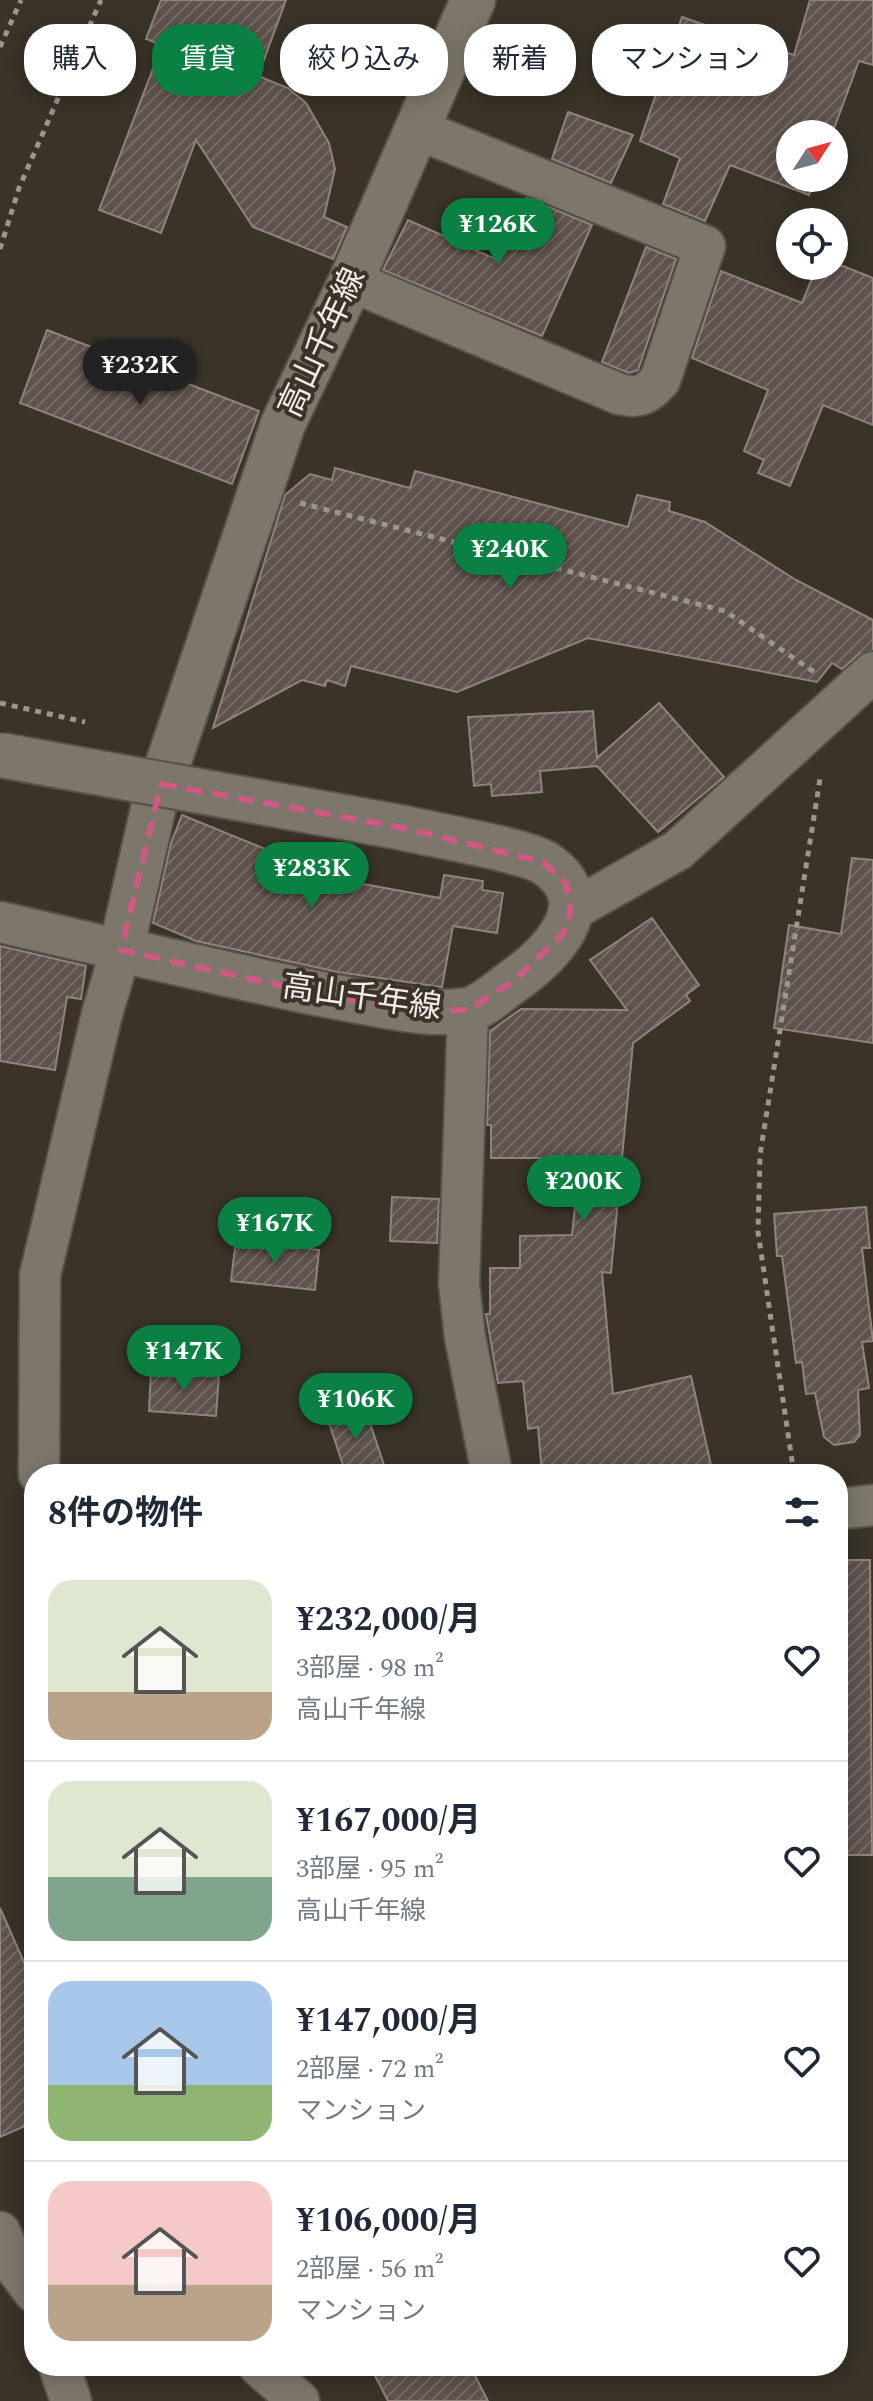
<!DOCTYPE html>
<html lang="ja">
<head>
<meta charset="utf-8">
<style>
  body { margin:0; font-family:Spectral,"Noto Sans JP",serif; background:#f6f6f7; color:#1f2937; height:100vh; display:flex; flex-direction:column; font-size:30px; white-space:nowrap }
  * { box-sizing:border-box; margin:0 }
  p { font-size:26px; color:#747a83 }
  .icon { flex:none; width:44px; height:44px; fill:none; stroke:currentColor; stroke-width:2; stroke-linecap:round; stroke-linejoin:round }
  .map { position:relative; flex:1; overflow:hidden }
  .sheet { position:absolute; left:24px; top:1464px; width:824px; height:912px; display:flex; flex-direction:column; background:#fff; border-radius:32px; box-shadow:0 4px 20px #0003 }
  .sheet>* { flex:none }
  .hud { position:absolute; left:24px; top:24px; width:826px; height:72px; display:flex; gap:16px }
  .needle { width:52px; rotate:54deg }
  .tools { position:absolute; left:776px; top:120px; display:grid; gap:16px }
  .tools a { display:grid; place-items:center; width:72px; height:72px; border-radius:50%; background:#fff; box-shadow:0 4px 20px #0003; font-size:40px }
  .price { position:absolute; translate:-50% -68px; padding:0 18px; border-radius:28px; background:#0b8043; color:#fff; font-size:26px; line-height:52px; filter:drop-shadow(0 2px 4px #0008) }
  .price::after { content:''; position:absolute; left:50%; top:48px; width:24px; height:18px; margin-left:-12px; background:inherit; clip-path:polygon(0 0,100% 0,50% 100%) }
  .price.current { background:#222; color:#fff }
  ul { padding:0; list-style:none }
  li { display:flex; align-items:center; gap:24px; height:200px; padding:0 24px }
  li+li { border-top:2px solid #e0e1e3 }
  li span { display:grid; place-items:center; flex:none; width:224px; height:160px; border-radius:24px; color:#555 }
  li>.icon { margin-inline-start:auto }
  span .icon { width:96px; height:96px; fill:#fffc; stroke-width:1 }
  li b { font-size:34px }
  h2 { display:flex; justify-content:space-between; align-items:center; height:96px; padding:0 24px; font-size:34px }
  .pill { padding:0 28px; border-radius:32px; background:#fff; box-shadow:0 4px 20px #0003; font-size:28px; line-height:72px }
  .pill.current { background:#0b8043; color:#fff }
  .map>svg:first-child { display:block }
</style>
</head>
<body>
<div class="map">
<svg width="873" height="2401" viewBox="0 0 873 2401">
  <defs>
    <pattern id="building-hatch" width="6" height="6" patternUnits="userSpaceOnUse" patternTransform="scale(2)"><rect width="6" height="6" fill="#5f524c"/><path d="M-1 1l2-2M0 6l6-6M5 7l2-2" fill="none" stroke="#766b66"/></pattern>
  </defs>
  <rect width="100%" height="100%" fill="#393328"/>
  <g fill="url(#building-hatch)" stroke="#91837c" stroke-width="2">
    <polygon points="161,0 286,0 258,76 288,88 306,103 329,143 335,169 324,217 347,227 333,259 253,227 196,140 161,233 99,210 162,45 146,39"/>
    <polygon points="810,0 873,0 873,65 859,61 832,134 790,134 790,178 816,178 809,195 730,165 705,221 663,204 680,158 640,141 682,17 794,55"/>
    <polygon points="568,112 633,135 611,183 552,159"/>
    <polygon points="527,198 592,225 542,336 383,270 408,220 500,261"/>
    <polygon points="646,247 676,259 638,370 629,373 602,362"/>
    <polygon points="817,266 843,266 873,278 873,425 823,405 790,486 758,473 764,460 744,451 768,390 692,358 721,271 802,303"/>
    <polygon points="47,330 259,411 232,484 20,403"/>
    <polygon points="335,468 410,488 415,471 628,527 637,495 670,502 669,511 705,522 796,580 873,620 873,650 858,655 842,669 832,663 817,682 588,638 457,692 351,666 345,686 327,680 325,686 302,680 213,728 285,495 310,474 332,480"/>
    <polygon points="659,703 724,777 658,832 597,766 540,771 542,792 492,796 491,784 474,786 468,717 593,711 597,758"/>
    <polygon points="182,815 341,880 440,898 444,875 483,881 482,890 503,893 497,933 453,926 442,987 338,972 196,941 153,923 171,843"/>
    <polygon points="852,858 873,860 873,1043 774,1028 789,925 841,934"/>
    <polygon points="652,918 699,985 686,995 690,1001 633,1043 611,1273 602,1272 613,1394 691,1376 713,1474 542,1474 538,1427 528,1429 523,1381 498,1383 486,1314 490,1314 490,1268 520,1268 520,1236 572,1235 580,1158 491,1158 491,1125 487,1125 490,1031 521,1009 627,1010 590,960"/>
    <polygon points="0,946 86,966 81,999 67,997 55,1070 0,1061"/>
    <polygon points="392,1197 439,1199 437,1243 390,1241"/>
    <polygon points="866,1207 870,1248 862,1248 873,1341 862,1342 869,1388 858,1390 860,1435 854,1442 834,1445 824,1437 815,1393 806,1394 802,1362 796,1363 782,1256 777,1256 774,1214"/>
    <polygon points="236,1239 319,1250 315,1290 231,1281"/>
    <polygon points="151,1371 219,1375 216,1416 149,1411"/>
    <polygon points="363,1402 387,1474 346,1474 326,1414"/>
    <polygon points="838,1560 870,1560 872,1855 838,1855"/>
    <polygon points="0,1908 34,1985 34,2122 0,2137"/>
    <polygon points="370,2366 470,2366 488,2401 388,2401"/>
  </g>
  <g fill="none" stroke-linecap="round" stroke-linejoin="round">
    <g stroke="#565148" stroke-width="44">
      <g id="street">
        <path d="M 351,281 L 619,394 C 638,399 647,395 660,380 L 705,246 L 417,129"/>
        <polyline points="571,911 678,850 873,672"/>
        <polyline points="0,922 121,950 102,1014 40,1275 39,1474"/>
        <polyline points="468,1010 459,1284 465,1337 492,1474"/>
        <polyline points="838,1509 873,1505"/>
        <polyline points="0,2232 16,2268 34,2292"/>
        <polyline points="59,2366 71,2401"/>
        <polyline points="259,2366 299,2401"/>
      </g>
    </g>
    <g stroke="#565148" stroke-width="48">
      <path id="secondary" d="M 404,828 C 433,835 524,850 545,863 C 606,904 547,958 508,985 C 496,994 482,1007 467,1010 C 433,1016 397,1008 364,1002 C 283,988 202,968 121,950 L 154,805 L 283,424 L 351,281 L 473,0"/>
    </g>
    <g stroke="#9b968e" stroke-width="5" stroke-dasharray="6 6" stroke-linecap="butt">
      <polyline points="0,47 21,0"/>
      <polyline points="0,249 19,188 101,0"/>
      <polyline points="300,503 725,611 814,672"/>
      <polyline points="0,703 85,722"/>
      <polyline points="794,1474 758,1232 760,1155 820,779"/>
    </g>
    <use href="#street" stroke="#7d776b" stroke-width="40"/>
    <use href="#secondary" stroke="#7d776b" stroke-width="44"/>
    <g stroke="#565148" stroke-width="48" stroke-linecap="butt">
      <polyline id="secondary-bridge" points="0,755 404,828"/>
    </g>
    <use href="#secondary-bridge" stroke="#7d776b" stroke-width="44"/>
  </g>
  <path fill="none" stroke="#d05885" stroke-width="6" stroke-dasharray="16 10" stroke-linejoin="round" d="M 161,784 L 404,828 L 543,862 L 566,883 L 571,911 L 564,933 L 515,980 L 468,1010 L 417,1011 L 320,994 L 121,950 Z"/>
  <g text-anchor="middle" stroke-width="8" stroke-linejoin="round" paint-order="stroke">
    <g font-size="32" fill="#f0ece6" stroke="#393328">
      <text transform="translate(321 342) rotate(-65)" y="11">高山千年線</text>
      <text transform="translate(362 996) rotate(8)" y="11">高山千年線</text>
    </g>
  </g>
</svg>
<div class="tools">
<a><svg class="needle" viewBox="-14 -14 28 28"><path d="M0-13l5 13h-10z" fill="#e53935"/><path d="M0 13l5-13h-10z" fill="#747a83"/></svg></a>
<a><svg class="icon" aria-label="locate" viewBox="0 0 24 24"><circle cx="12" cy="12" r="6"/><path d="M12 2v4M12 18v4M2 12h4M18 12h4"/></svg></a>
</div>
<b class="price" style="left:498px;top:266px">¥126K</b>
<b class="price current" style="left:140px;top:407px">¥232K</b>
<b class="price" style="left:510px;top:591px">¥240K</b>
<b class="price" style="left:312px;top:910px">¥283K</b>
<b class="price" style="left:584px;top:1223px">¥200K</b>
<b class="price" style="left:275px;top:1265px">¥167K</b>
<b class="price" style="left:184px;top:1393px">¥147K</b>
<b class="price" style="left:356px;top:1441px">¥106K</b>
<div class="hud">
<a class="pill">購入</a>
<a class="pill current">賃貸</a>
<a class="pill">絞り込み</a>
<a class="pill">新着</a>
<a class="pill">マンション</a>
</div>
<section class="sheet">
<h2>8件の物件<svg class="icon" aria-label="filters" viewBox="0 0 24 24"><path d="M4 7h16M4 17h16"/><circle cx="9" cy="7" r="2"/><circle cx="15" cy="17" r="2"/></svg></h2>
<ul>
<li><span style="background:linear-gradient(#dfe7d0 70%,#b9a48a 0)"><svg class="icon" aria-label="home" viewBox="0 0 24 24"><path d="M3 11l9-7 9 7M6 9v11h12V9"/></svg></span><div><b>¥232,000/月</b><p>3部屋 · 98 m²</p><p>高山千年線</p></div><svg class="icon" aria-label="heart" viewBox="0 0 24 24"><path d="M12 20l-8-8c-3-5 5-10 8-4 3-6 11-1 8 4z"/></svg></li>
<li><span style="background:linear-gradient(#dfe7d0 60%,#7fa58c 0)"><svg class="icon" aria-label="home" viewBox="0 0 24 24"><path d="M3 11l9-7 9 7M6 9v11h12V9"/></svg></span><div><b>¥167,000/月</b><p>3部屋 · 95 m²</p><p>高山千年線</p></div><svg class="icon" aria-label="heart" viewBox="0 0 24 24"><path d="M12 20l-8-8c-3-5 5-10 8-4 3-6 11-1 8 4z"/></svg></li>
<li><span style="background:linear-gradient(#a9c7e8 65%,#8fb573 0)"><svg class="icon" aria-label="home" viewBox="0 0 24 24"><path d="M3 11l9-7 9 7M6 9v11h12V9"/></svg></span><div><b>¥147,000/月</b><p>2部屋 · 72 m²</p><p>マンション</p></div><svg class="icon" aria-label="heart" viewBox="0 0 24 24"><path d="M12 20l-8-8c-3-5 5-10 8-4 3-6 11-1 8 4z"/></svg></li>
<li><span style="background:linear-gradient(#f6c9c9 65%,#b9a48a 0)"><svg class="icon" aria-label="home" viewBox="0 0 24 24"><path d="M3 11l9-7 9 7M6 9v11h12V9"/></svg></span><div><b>¥106,000/月</b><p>2部屋 · 56 m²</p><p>マンション</p></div><svg class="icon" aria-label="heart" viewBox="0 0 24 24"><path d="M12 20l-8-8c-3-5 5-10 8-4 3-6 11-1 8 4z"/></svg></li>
</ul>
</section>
</div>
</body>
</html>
